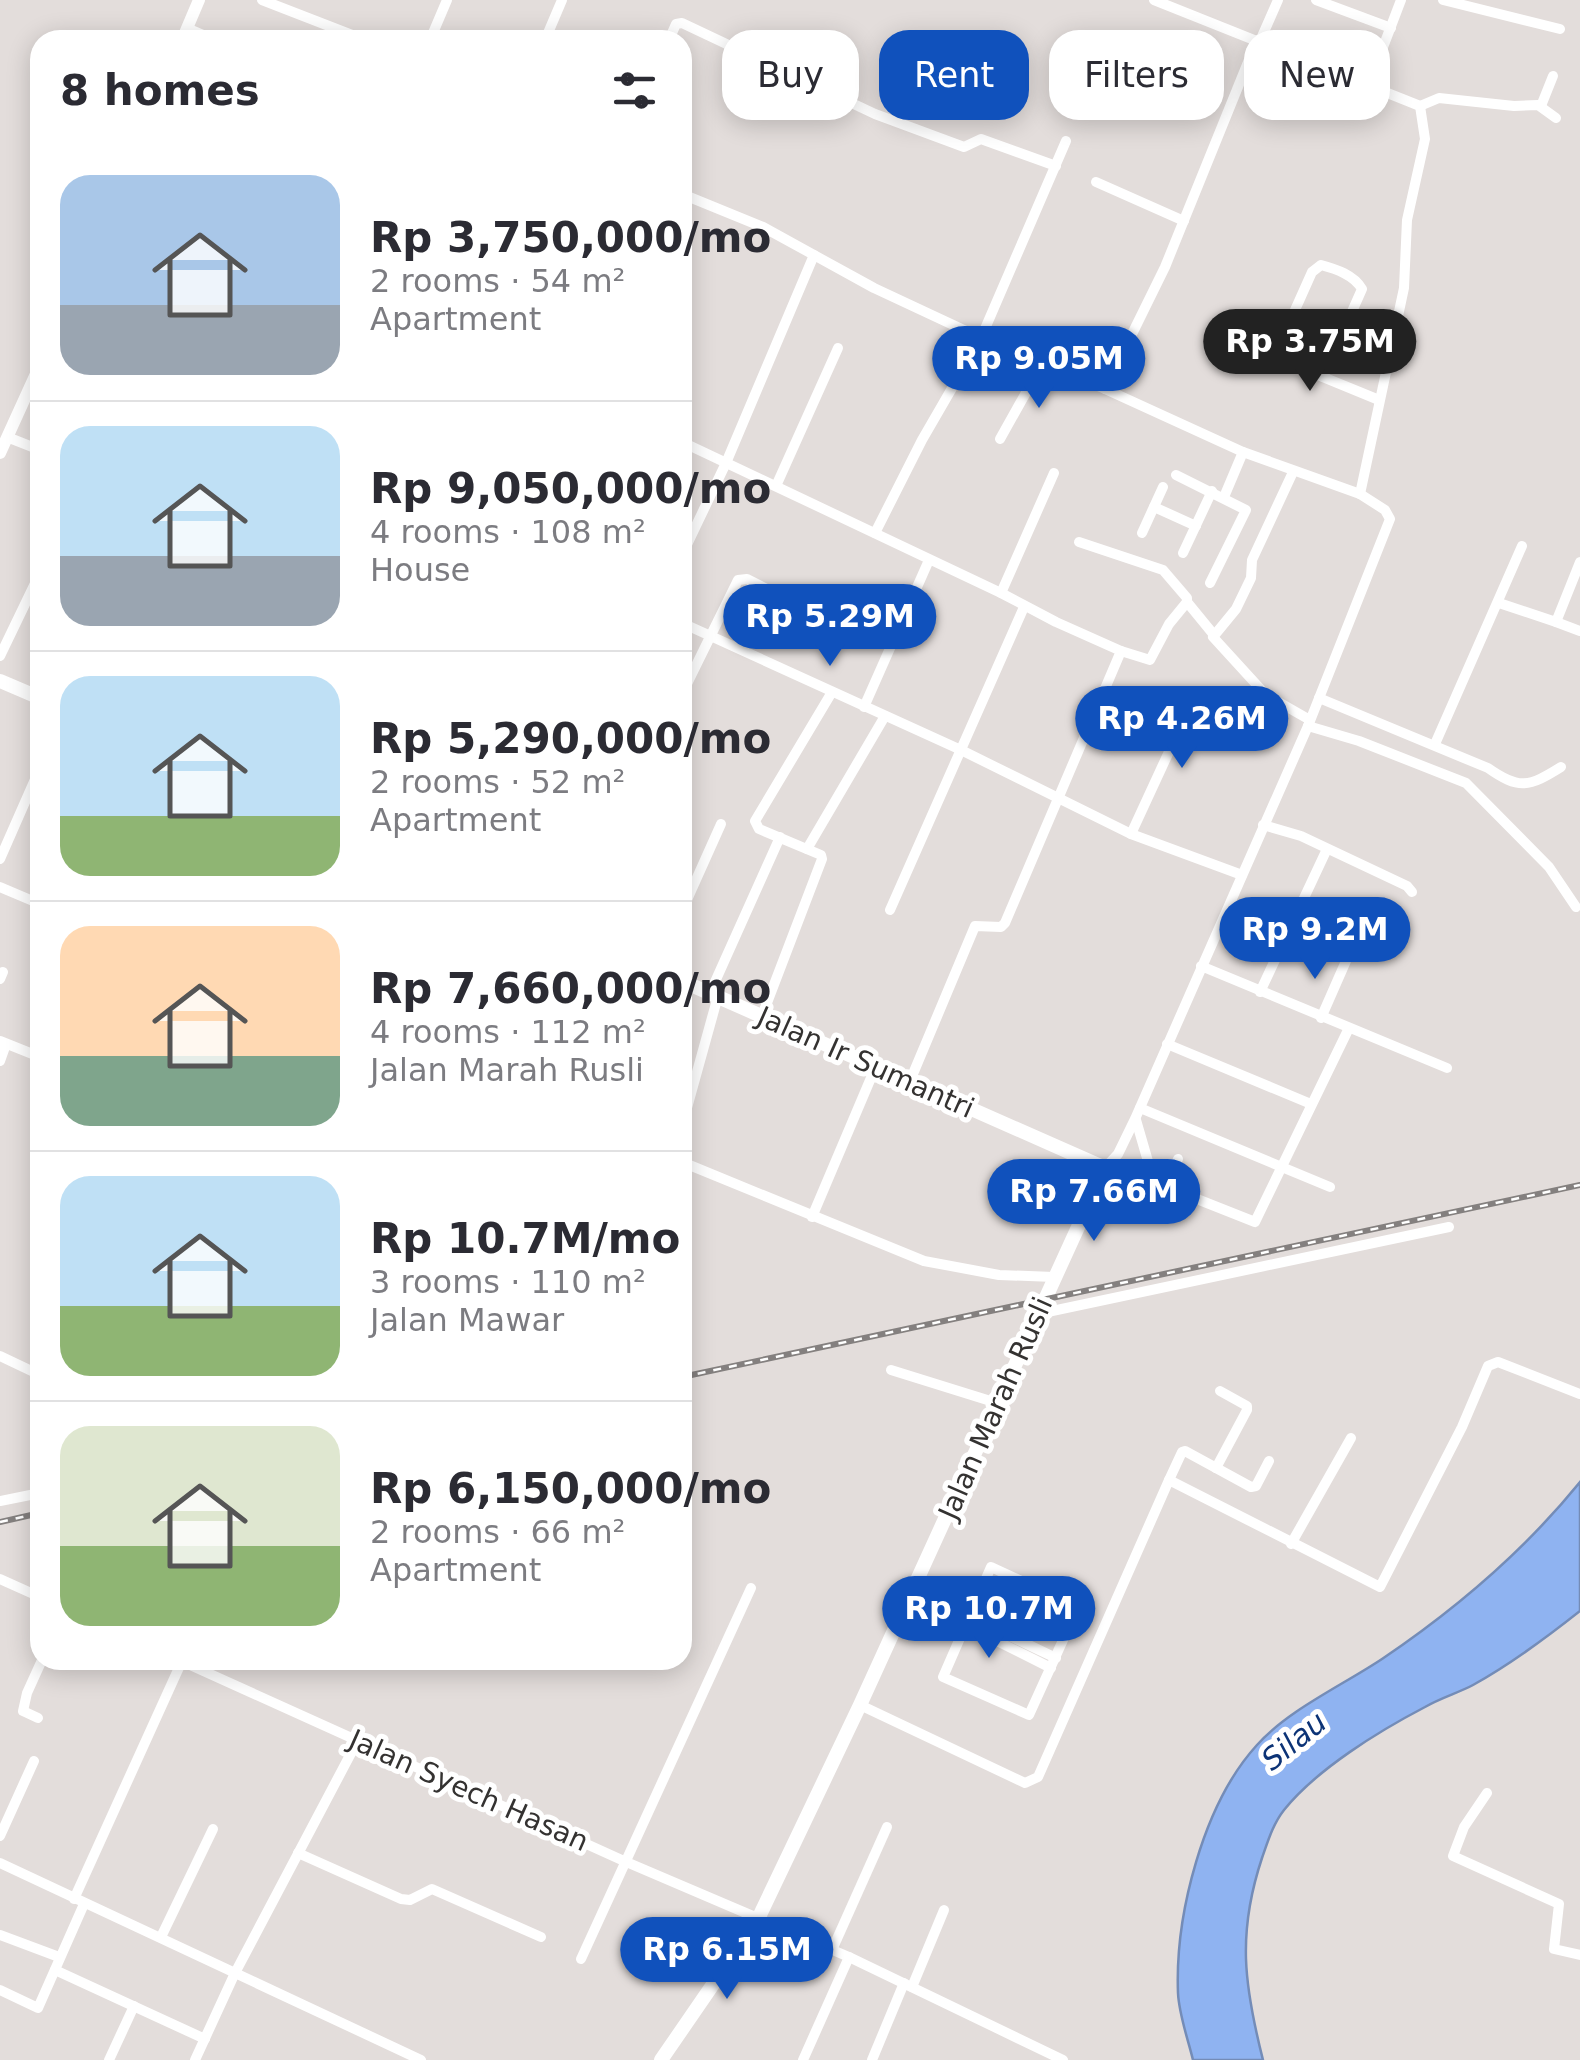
<!DOCTYPE html>
<html lang="en">
<head>
<meta charset="utf-8">
<style>
  body { margin:0; font-family:"DejaVu Sans",sans-serif; background:#f2f2f3; color:#2b2b33; height:100vh; display:flex; flex-direction:column; font-size:38px; white-space:nowrap }
  * { box-sizing:border-box; margin:0 }
  p { font-size:32px; color:#7c7c81 }
  .icon { flex:none; width:55px; height:55px; fill:none; stroke:currentColor; stroke-width:2; stroke-linecap:round; stroke-linejoin:round }
  .map { position:relative; flex:1; overflow:hidden }
  .panel { position:absolute; left:30px; top:30px; width:662px; height:1640px; display:flex; flex-direction:column; background:#fff; border-radius:30px; box-shadow:0 5px 25px #0003 }
  .panel>* { flex:none }
  .guide { position:absolute; left:722px; top:30px; width:708px; height:90px; display:flex; gap:20px }
  .price { position:absolute; translate:-50% -85px; padding:0 22px; border-radius:35px; background:#1051bc; color:#fff; font-size:32px; line-height:65px; filter:drop-shadow(0 2px 5px #0008) }
  .price::after { content:''; position:absolute; left:50%; top:60px; width:30px; height:22px; margin-left:-15px; background:inherit; clip-path:polygon(0 0,100% 0,50% 100%) }
  .price.on { background:#222; color:#fff }
  ul { padding:0; list-style:none }
  li { display:flex; align-items:center; gap:30px; height:250px; padding:0 30px }
  li+li { border-top:2px solid #e1e1e2 }
  li span { display:grid; place-items:center; flex:none; width:280px; height:200px; border-radius:30px; color:#555 }
  li>.icon { margin-inline-start:auto }
  span .icon { width:120px; height:120px; fill:#fffc; stroke-width:1 }
  li b { font-size:42px }
  h2 { display:flex; justify-content:space-between; align-items:center; height:120px; padding:0 30px; font-size:42px }
  .pill { padding:0 35px; border-radius:30px; background:#fff; box-shadow:0 5px 25px #0003; font-size:35px; line-height:90px }
  .pill.on { background:#1051bc; color:#fff }
  .map>svg:first-child { display:block }
</style>
</head>
<body>
<div class="map">
<svg width="1580" height="2060" viewBox="0 0 1580 2060">
  <rect width="100%" height="100%" fill="#e3dddb"/>
  <path fill="#8fb3f1" stroke="#748cb7" stroke-width="2.5" d="M 1580,1482 L 1580,1611 C 1546,1638 1511,1664 1473,1685 C 1458,1693 1440,1698 1425,1707 C 1379,1731 1317,1769 1284,1810 C 1273,1824 1268,1841 1262,1858 C 1237,1933 1244,1985 1263,2060 L 1193,2060 C 1188,2039 1179,2015 1178,1993 C 1175,1915 1203,1804 1257,1745 C 1288,1710 1343,1685 1382,1659 C 1456,1609 1524,1551 1580,1482 Z"/>
  <g fill="none" stroke-linecap="round" stroke-linejoin="round">
    <g stroke="#fff" stroke-width="10">
      <polyline points="262,0 365,40"/>
      <polyline points="1154,0 1420,106 1425,139 1407,220 1404,288 1360,494"/>
      <polyline points="1316,0 1391,28"/>
      <polyline points="1443,0 1560,29"/>
      <polyline points="187,28 215,40"/>
      <polyline points="430,40 447,0"/>
      <polyline points="545,40 562,0"/>
      <polyline points="669,40 676,24 682,23 875,114 964,147 981,139 1056,166"/>
      <polyline points="1260,41 1278,0"/>
      <polyline points="1369,84 1401,0"/>
      <polyline points="1420,106 1439,98 1514,106 1538,105 1556,118"/>
      <polyline points="1541,106 1553,76"/>
      <polyline points="1096,182 1184,221"/>
      <polyline points="682,194 763,227 874,288 981,338 1105,389 1243,452 1360,494 1385,510 1390,519 1308,726 1135,1119 1118,1154 1105,1168"/>
      <polyline points="1257,350 1379,400"/>
      <path d="M 1274,357 L 1312,272 L 1321,265 C 1336,269 1354,275 1362,289 L 1323,377"/>
      <polyline points="1105,389 1165,267 1257,40"/>
      <polyline points="7,437 40,450"/>
      <polyline points="1000,439 1042,364"/>
      <polyline points="682,442 1001,593 1056,622 1121,651 1005,923 1001,927 975,926 910,1081"/>
      <polyline points="1293,472 1252,560 1251,578 1236,609 1213,637 1266,695 1310,720"/>
      <polyline points="1176,475 1246,510 1210,583"/>
      <polyline points="776,486 838,348"/>
      <polyline points="1224,497 1243,452"/>
      <polyline points="1154,507 1196,526"/>
      <polyline points="875,533 922,440 981,338 1066,141"/>
      <polyline points="1142,533 1163,487"/>
      <polyline points="1079,542 1163,570 1187,598 1187,602 1169,624 1150,660 1121,651"/>
      <polyline points="1183,553 1212,491"/>
      <polyline points="682,555 726,463 814,255"/>
      <polyline points="1001,593 1054,473"/>
      <polyline points="1187,602 1214,635"/>
      <polyline points="1499,603 1556,622 1580,562"/>
      <polyline points="1556,622 1580,631"/>
      <polyline points="682,623 961,750 1131,834 1242,875"/>
      <polyline points="0,656 40,573"/>
      <polyline points="682,694 738,580 747,579 800,606"/>
      <path d="M 1319,698 L 1488,768 C 1519,790 1529,787 1561,767"/>
      <polyline points="864,707 929,560"/>
      <polyline points="1308,726 1359,741 1466,783 1549,867 1576,907"/>
      <polyline points="1435,744 1522,546"/>
      <polyline points="1263,825 1301,836 1407,886 1412,892"/>
      <polyline points="1131,834 1197,691"/>
      <polyline points="807,849 885,716"/>
      <polyline points="0,859 40,768"/>
      <polyline points="0,887 40,904"/>
      <polyline points="890,910 1024,607"/>
      <polyline points="682,911 721,824"/>
      <polyline points="1201,966 1447,1068"/>
      <polyline points="0,979 3,972"/>
      <polyline points="1260,992 1327,849"/>
      <polyline points="710,993 780,837"/>
      <polyline points="762,1016 822,859 821,855 759,829 755,821 832,692"/>
      <polyline points="1321,1018 1346,961"/>
      <polyline points="0,1041 40,1057"/>
      <polyline points="1167,1044 1311,1104"/>
      <polyline points="0,1061 6,1044"/>
      <polyline points="1140,1108 1330,1187"/>
      <polyline points="1136,1120 1154,1182 1255,1222 1348,1030"/>
      <polyline points="682,1126 718,996"/>
      <polyline points="682,1162 924,1261 999,1275 1054,1277"/>
      <polyline points="1167,1187 1178,1159"/>
      <polyline points="812,1217 876,1066"/>
      <polyline points="1038,1314 1449,1227"/>
      <polyline points="0,1356 40,1375"/>
      <polyline points="891,1370 997,1403"/>
      <polyline points="1216,1468 1247,1410 1247,1406 1220,1391"/>
      <polyline points="1169,1480 1182,1452 1185,1451 1251,1487 1256,1486 1269,1461"/>
      <polyline points="0,1501 40,1493"/>
      <polyline points="1291,1544 1351,1438"/>
      <polygon points="991,1567 1078,1607 1029,1715 943,1677"/>
      <polyline points="0,1579 40,1597"/>
      <polyline points="909,1598 959,1618 968,1616 1056,1658"/>
      <polyline points="961,1623 1051,1668"/>
      <polyline points="179,1660 624,1861 849,1957 1063,2060"/>
      <polyline points="860,1705 1025,1783 1038,1777 1169,1480 1380,1587 1462,1427 1488,1366 1498,1362 1580,1394"/>
      <polyline points="38,1718 23,1711 27,1693 42,1660"/>
      <polyline points="1487,1793 1464,1827 1453,1856 1559,1904 1554,1949 1580,1955"/>
      <polyline points="0,1836 34,1761"/>
      <polyline points="298,1853 401,1899 410,1900 432,1889 541,1937"/>
      <polyline points="0,1863 421,2060"/>
      <polyline points="74,1899 182,1661"/>
      <polyline points="0,1935 59,1957"/>
      <polyline points="161,1937 213,1829"/>
      <polyline points="832,1950 887,1827"/>
      <polyline points="581,1959 751,1588"/>
      <polyline points="55,1970 205,2039"/>
      <polyline points="912,1987 944,1910"/>
      <polyline points="0,1990 38,2008 84,1904"/>
      <polyline points="109,2060 134,2006"/>
      <polyline points="195,2060 235,1973 358,1740"/>
      <polyline points="803,2060 849,1957"/>
      <polyline points="872,2060 904,1983"/>
    </g>
    <g stroke="#fff" stroke-width="12">
      <polyline points="182,40 199,0"/>
      <polyline points="0,453 40,365"/>
    </g>
    <g stroke="#fff" stroke-width="14">
      <polyline points="0,681 40,698"/>
      <polyline points="661,2060 758,1919 860,1705 1105,1168 682,981"/>
    </g>
    <g stroke="#84807f" stroke-width="6">
      <g id="rail">
        <polyline points="682,1377 1580,1185"/>
        <polyline points="0,1522 40,1513"/>
      </g>
    </g>
    <use href="#rail" stroke="#fff" stroke-width="2.5" stroke-dasharray="8" stroke-linecap="butt"/>
  </g>
  <g text-anchor="middle" stroke-width="10" stroke-linejoin="round" paint-order="stroke">
    <g font-size="28" fill="#343231" stroke="#fff">
      <text transform="translate(866 1062) rotate(24)" y="10">Jalan Ir Sumantri</text>
      <text transform="translate(995 1408) rotate(-66)" y="10">Jalan Marah Rusli</text>
      <text transform="translate(469 1790) rotate(24)" y="10">Jalan Syech Hasan</text>
    </g>
    <g font-size="30" font-style="italic" fill="#0c3376" stroke="#fff">
      <text transform="translate(1294 1741) rotate(-39)" y="10">Silau</text>
    </g>
  </g>
</svg>
<b class="price on" style="left:1310px;top:394px">Rp 3.75M</b>
<b class="price" style="left:1039px;top:411px">Rp 9.05M</b>
<b class="price" style="left:830px;top:669px">Rp 5.29M</b>
<b class="price" style="left:1182px;top:771px">Rp 4.26M</b>
<b class="price" style="left:1315px;top:982px">Rp 9.2M</b>
<b class="price" style="left:1094px;top:1244px">Rp 7.66M</b>
<b class="price" style="left:989px;top:1661px">Rp 10.7M</b>
<b class="price" style="left:727px;top:2002px">Rp 6.15M</b>
<div class="guide">
<a class="pill">Buy</a>
<a class="pill on">Rent</a>
<a class="pill">Filters</a>
<a class="pill">New</a>
</div>
<section class="panel">
<h2>8 homes<svg class="icon" aria-label="filters" viewBox="0 0 24 24"><path d="M4 7h16M4 17h16"/><circle cx="9" cy="7" r="2"/><circle cx="15" cy="17" r="2"/></svg></h2>
<ul>
<li><span style="background:linear-gradient(#a9c7e8 65%,#9aa5b1 0)"><svg class="icon" aria-label="home" viewBox="0 0 24 24"><path d="M3 11l9-7 9 7M6 9v11h12V9"/></svg></span><div><b>Rp 3,750,000/mo</b><p>2 rooms · 54 m²</p><p>Apartment</p></div></li>
<li><span style="background:linear-gradient(#bfe0f5 65%,#9aa5b1 0)"><svg class="icon" aria-label="home" viewBox="0 0 24 24"><path d="M3 11l9-7 9 7M6 9v11h12V9"/></svg></span><div><b>Rp 9,050,000/mo</b><p>4 rooms · 108 m²</p><p>House</p></div></li>
<li><span style="background:linear-gradient(#bfe0f5 70%,#8fb573 0)"><svg class="icon" aria-label="home" viewBox="0 0 24 24"><path d="M3 11l9-7 9 7M6 9v11h12V9"/></svg></span><div><b>Rp 5,290,000/mo</b><p>2 rooms · 52 m²</p><p>Apartment</p></div></li>
<li><span style="background:linear-gradient(#ffd9b3 65%,#7fa58c 0)"><svg class="icon" aria-label="home" viewBox="0 0 24 24"><path d="M3 11l9-7 9 7M6 9v11h12V9"/></svg></span><div><b>Rp 7,660,000/mo</b><p>4 rooms · 112 m²</p><p>Jalan Marah Rusli</p></div></li>
<li><span style="background:linear-gradient(#bfe0f5 65%,#8fb573 0)"><svg class="icon" aria-label="home" viewBox="0 0 24 24"><path d="M3 11l9-7 9 7M6 9v11h12V9"/></svg></span><div><b>Rp 10.7M/mo</b><p>3 rooms · 110 m²</p><p>Jalan Mawar</p></div></li>
<li><span style="background:linear-gradient(#dfe7d0 60%,#8fb573 0)"><svg class="icon" aria-label="home" viewBox="0 0 24 24"><path d="M3 11l9-7 9 7M6 9v11h12V9"/></svg></span><div><b>Rp 6,150,000/mo</b><p>2 rooms · 66 m²</p><p>Apartment</p></div></li>
</ul>
</section>
</div>
</body>
</html>
